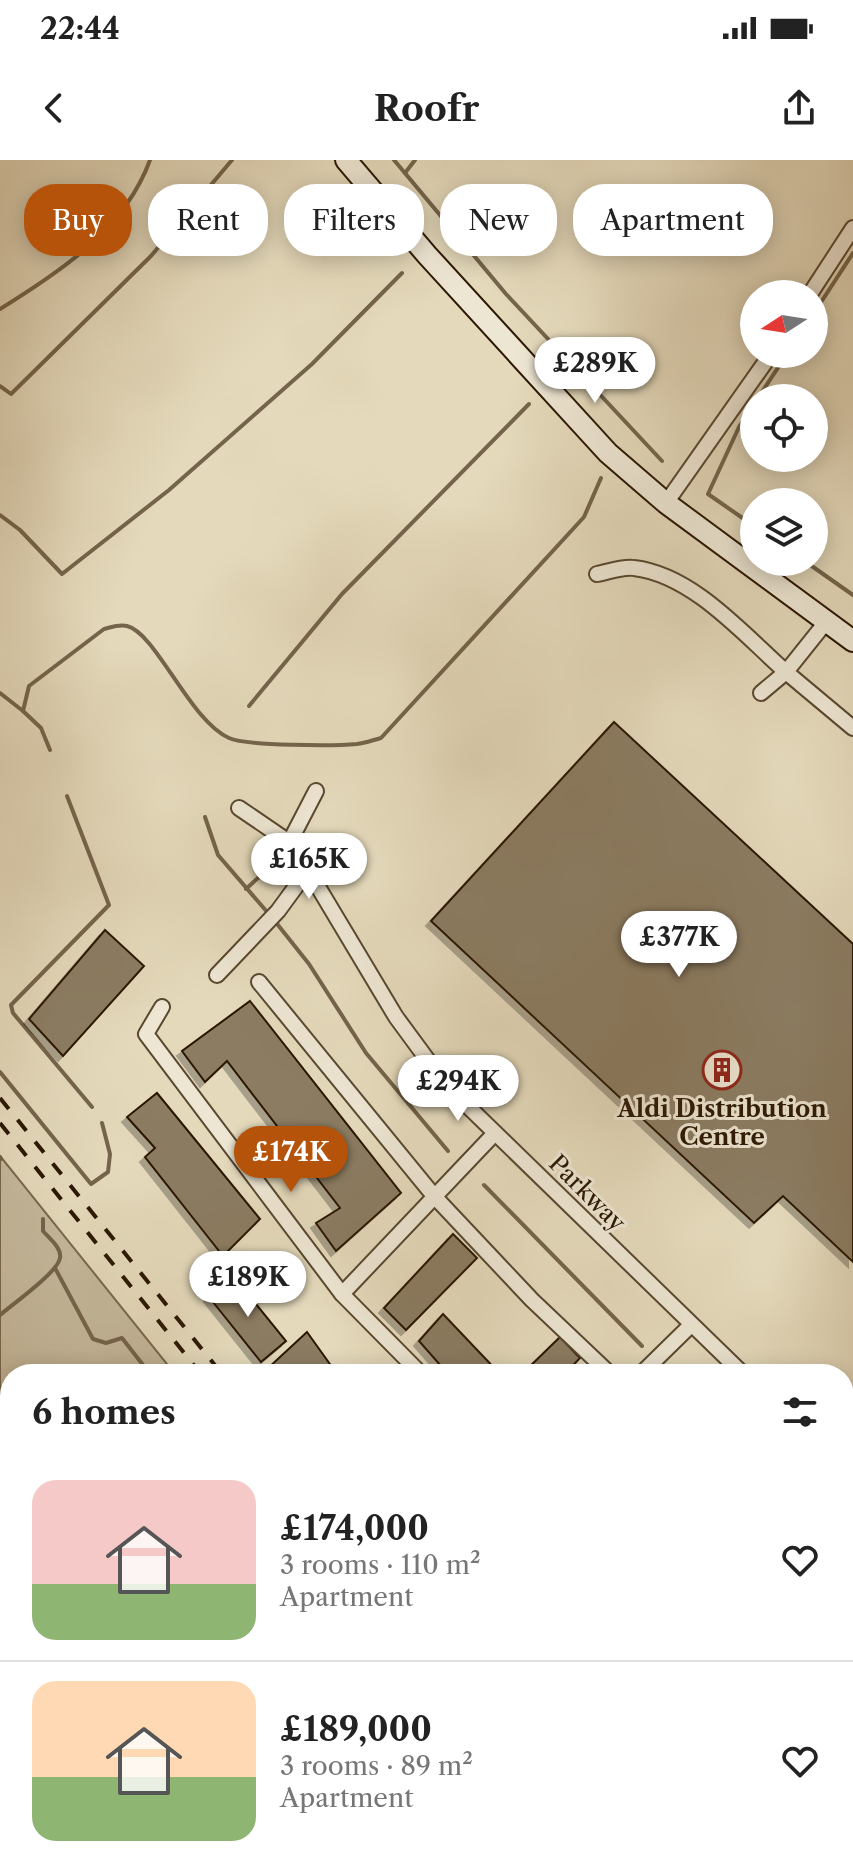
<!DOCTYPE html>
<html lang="en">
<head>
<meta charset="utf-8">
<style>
  body { margin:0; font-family:"Libre Caslon Text",serif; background:#f2f2f2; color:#222; height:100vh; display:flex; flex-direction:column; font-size:30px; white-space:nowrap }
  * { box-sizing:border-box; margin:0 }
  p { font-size:26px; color:#767676 }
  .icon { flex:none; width:44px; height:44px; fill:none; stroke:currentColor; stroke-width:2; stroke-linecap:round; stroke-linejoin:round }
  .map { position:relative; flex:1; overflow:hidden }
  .panel { position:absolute; left:0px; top:1204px; width:854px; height:512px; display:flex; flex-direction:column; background:#fff; border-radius:32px 32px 0 0; box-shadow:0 4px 20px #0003 }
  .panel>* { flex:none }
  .top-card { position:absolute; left:24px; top:24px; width:806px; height:72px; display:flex; gap:16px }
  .needle { width:52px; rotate:258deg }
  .controls { position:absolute; left:740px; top:120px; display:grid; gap:16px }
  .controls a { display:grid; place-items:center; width:88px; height:88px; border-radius:50%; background:#fff; box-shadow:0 4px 20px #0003; font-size:40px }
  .price { position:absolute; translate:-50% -68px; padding:0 18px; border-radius:28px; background:#fff; color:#222; font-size:26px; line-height:52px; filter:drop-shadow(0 2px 4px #0008) }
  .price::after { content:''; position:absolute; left:50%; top:48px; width:24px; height:18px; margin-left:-12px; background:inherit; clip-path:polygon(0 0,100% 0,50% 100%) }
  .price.current { background:#b45309; color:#fff }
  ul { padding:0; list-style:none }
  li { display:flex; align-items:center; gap:24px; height:200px; padding:0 32px }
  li+li { border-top:2px solid #e0e0e0 }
  li span { display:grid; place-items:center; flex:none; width:224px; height:160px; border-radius:24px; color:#555 }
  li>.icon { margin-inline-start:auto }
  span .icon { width:96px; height:96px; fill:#fffc; stroke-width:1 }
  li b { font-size:34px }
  h2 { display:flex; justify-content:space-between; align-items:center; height:96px; padding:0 32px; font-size:34px }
  .pill { padding:0 28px; border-radius:32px; background:#fff; box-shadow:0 4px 20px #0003; font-size:28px; line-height:72px }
  .pill.current { background:#b45309; color:#fff }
  .status { display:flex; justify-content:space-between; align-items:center; height:56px; padding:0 40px; background:#fff; direction:ltr }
  .status svg { height:22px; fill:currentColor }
  header { display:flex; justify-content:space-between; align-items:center; height:104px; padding:0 32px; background:#fff; font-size:36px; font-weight:700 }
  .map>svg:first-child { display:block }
</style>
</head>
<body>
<div class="status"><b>22:44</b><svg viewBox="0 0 49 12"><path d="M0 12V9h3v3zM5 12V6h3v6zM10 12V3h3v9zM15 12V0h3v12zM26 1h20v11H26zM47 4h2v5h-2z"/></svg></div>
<header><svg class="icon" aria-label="back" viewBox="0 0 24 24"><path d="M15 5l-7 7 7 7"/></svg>Roofr<svg class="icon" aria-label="share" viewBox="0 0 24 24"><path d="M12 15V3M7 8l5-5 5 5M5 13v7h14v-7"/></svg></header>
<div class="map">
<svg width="853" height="1716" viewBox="0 0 853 1716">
  <defs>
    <filter id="shadow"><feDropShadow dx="-5" dy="5" stdDeviation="0" flood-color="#0004"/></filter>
  </defs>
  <rect width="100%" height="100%" fill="#e4d9bb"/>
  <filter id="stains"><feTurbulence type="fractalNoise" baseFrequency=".0025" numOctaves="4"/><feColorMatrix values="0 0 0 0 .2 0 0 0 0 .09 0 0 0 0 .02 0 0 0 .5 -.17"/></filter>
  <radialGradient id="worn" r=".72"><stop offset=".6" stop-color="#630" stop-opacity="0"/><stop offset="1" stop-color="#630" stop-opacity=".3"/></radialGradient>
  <polygon fill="#c5b89c" stroke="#78684f" stroke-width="2" points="0,996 175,1214 10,1214 10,1706 440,1706 444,1716 0,1716"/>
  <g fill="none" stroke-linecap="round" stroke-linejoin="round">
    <g stroke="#74644b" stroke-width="4">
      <polyline points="394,0 506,134 662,301"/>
      <polyline points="405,13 415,0"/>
      <path d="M 0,149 C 60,112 125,69 150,0"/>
      <polyline points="814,153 853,93"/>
      <polyline points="0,226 11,234 151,96 232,0"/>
      <polyline points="758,238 787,194"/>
      <polyline points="754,245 739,267 708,334 754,366"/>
      <polyline points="0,355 20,370 62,414 169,330 312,204 402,113"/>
      <polyline points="806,402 853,435"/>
      <polyline points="0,533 23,551"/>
      <polyline points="249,546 342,434 529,244"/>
      <path d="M 50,590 L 41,568 L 23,551 L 29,526 L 104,469 C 112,467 119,464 127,466 C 156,473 190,561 229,578 C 246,586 335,586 357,584 C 365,583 373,580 381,578 L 584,357 L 601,318"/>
      <polyline points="67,636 109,745 11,845 13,853 92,947"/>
      <polyline points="205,657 218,695 268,753"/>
      <polyline points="246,729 272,705"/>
      <polyline points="274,760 309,804 366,893 448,991"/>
      <polyline points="0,912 91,1024 108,1012 110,994 102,963"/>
      <polyline points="0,997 1,999"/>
      <polyline points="484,1025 642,1186"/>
      <polyline points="55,1108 93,1179 106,1183 122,1178 150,1214"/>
      <path d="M 0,1155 C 13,1144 58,1112 60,1098 C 62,1088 49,1078 43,1071 L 43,1059"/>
      <polyline points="679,1210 684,1214"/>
      <polyline points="846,1344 853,1349"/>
      <polyline points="0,1346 10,1344"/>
      <polyline points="0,1534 10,1529"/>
      <polyline points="31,1716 46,1706"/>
    </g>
  </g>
  <g fill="#8b7c62" stroke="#2b1702" stroke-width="2" filter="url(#shadow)">
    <polygon points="614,562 853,784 853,1102 783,1036 754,1063 431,761"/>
    <polygon points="105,770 144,806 63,896 29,859"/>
    <polygon points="250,841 401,1033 336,1091 316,1063 340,1048 227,901 205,922 182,891"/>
    <polygon points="157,933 260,1059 223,1096 145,997 155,988 127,957"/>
    <polygon points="453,1074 477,1098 406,1170 384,1148"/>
    <polygon points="234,1117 286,1181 261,1202 209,1137"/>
    <polygon points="443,1154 499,1213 499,1214 448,1214 419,1181"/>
    <polygon points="307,1172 337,1214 271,1214 267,1209"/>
    <polygon points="560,1177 580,1198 565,1214 522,1214"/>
    <polygon points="844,1521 853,1532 853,1674 844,1682"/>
    <polygon points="527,1706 542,1706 551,1716 515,1716"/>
    <polygon points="679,1706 746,1706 755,1716 687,1716"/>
  </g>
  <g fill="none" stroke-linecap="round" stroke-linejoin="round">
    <g stroke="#594830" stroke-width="18">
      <g id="street">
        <polyline points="810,134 853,68"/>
        <polyline points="666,343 771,194"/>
        <path d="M 597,414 C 608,412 623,406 634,408 C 693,415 743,474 786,512 L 761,533"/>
        <polyline points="826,462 786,512 853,568"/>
        <polyline points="239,648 283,678 308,710 396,857 446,925 743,1214"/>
        <polyline points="288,685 316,631"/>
        <polyline points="217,815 278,751 308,710"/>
        <polyline points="259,822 434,1036 532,1140 610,1214"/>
        <polyline points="162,847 146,874 342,1134 421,1214"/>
        <polyline points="342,1134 495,973"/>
        <polyline points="641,1214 691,1165"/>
        <polyline points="844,1283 853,1286"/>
        <polyline points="446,1706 450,1716"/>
      </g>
    </g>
    <g stroke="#2b1702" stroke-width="24">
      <polyline id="secondary" points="346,0 427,95 608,293 666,343 853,481"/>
    </g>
    <use href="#street" stroke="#ede6d3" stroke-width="14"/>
    <use href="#secondary" stroke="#ede6d3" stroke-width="20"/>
    <g stroke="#2b1702" stroke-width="4" stroke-dasharray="14 14" stroke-linecap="butt">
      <polyline points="0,938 222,1214"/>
      <polyline points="0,963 201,1214"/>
      <polyline points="597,1706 605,1716"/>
      <polyline points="618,1706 626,1716"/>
    </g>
  </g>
  <defs>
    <g id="building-ring" transform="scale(2)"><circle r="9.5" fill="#ede6d3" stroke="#8f2418" stroke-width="1.5"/><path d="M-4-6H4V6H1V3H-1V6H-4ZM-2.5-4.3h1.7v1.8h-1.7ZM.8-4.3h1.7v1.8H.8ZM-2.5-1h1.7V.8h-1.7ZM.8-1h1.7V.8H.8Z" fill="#8f2418"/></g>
  </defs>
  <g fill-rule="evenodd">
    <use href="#building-ring" x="722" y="910"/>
  </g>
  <g text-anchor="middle" stroke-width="6" stroke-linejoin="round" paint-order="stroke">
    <g font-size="24" font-weight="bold" fill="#2b1702" stroke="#ede6d3">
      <text x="722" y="957">Aldi Distribution<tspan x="722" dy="28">Centre</tspan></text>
    </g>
    <g font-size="24" fill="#2b1702" stroke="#ede6d3">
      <text transform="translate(587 1033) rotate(45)" y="8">Parkway</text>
    </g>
  </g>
  <rect width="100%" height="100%" filter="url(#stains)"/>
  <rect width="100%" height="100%" fill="url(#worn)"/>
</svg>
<div class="controls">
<a><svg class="needle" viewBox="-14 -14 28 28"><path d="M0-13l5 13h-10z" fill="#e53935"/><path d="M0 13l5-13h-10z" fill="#767676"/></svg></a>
<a><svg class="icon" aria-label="locate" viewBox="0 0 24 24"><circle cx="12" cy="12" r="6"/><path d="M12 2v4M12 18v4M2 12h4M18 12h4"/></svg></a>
<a><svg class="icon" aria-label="layers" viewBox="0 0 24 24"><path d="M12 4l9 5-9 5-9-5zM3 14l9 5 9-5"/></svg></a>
</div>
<b class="price" style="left:595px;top:245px">£289K</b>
<b class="price" style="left:309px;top:741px">£165K</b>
<b class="price" style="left:679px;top:819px">£377K</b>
<b class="price" style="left:458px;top:963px">£294K</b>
<b class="price current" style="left:291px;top:1034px">£174K</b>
<b class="price" style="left:248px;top:1159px">£189K</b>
<div class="top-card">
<a class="pill current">Buy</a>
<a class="pill">Rent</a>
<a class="pill">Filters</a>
<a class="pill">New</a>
<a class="pill">Apartment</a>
</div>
<section class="panel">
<h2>6 homes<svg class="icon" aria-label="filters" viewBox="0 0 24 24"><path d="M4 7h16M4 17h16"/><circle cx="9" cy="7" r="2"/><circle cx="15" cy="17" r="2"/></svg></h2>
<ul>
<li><span style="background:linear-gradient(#f6c9c9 65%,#8fb573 0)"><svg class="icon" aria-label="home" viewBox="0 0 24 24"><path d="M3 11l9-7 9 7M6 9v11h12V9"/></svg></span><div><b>£174,000</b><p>3 rooms · 110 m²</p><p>Apartment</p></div><svg class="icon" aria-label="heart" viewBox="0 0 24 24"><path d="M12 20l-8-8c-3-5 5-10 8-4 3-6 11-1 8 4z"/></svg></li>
<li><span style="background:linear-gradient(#ffd9b3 60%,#8fb573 0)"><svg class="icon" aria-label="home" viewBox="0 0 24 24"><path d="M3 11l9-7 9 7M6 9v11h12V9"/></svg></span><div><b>£189,000</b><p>3 rooms · 89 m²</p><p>Apartment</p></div><svg class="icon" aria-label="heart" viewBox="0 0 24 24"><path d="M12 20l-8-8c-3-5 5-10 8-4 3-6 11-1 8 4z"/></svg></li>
</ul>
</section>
</div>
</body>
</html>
